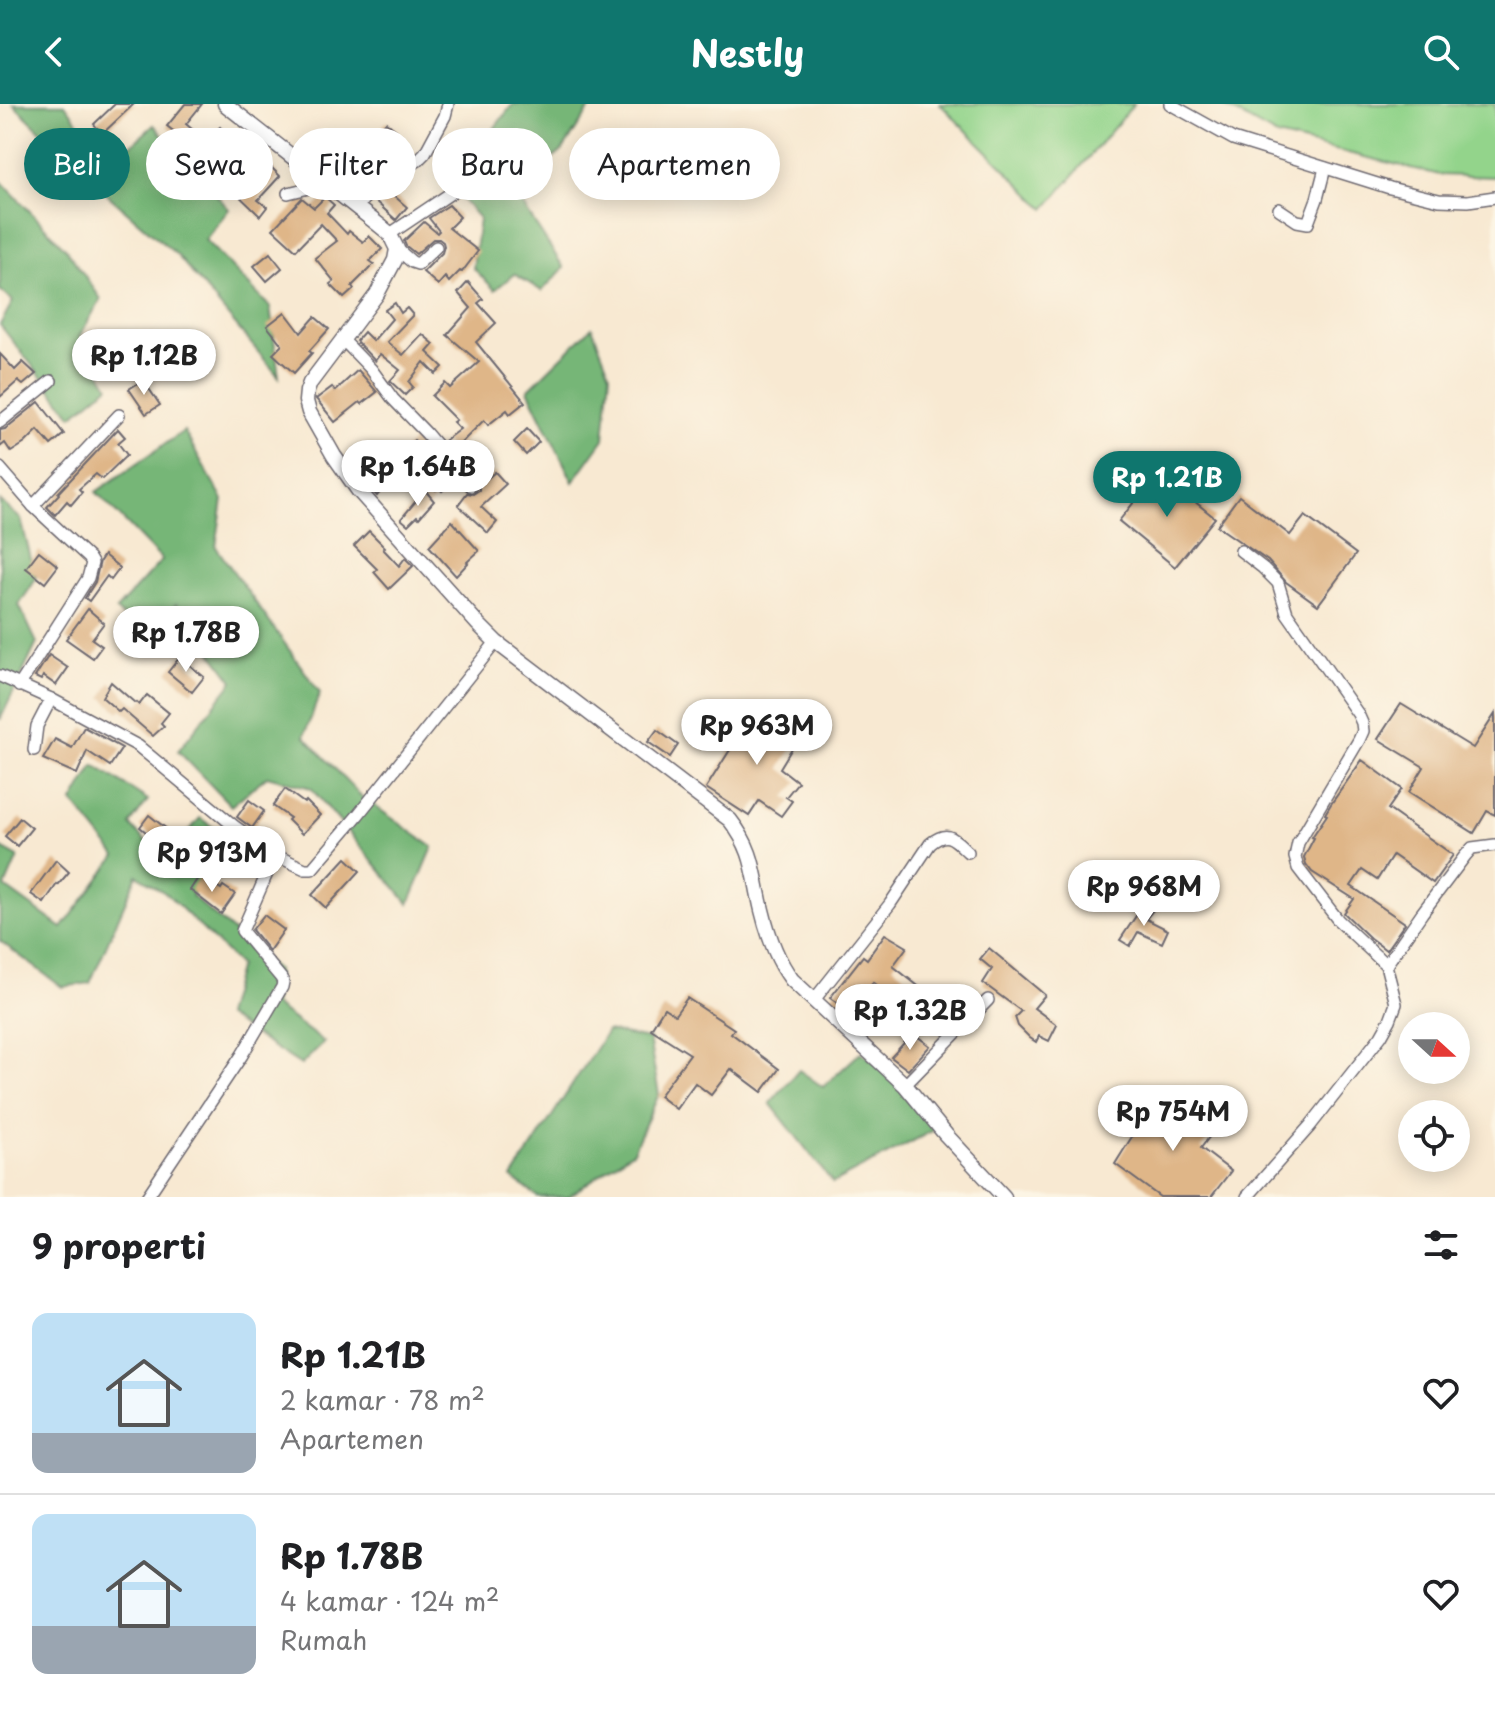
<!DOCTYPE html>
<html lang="id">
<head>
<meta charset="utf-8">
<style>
  body { margin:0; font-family:"Playpen Sans",sans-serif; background:#f6f6f6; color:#202124; height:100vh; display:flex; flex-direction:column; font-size:30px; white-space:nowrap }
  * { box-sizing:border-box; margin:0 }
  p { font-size:26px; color:#757577 }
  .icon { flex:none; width:44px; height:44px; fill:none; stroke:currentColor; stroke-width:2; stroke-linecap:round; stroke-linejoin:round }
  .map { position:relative; height:1093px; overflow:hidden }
  .side { display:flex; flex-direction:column; background:#fff; flex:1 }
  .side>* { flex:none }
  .hud { position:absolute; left:24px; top:24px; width:800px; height:72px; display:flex; gap:16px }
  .needle { width:52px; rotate:111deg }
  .controls { position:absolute; left:1398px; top:908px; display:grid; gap:16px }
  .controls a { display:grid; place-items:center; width:72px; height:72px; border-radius:50%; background:#fff; box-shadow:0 4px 20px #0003; font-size:40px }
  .price { position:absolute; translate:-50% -68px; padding:0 18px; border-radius:28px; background:#fff; color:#222; font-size:26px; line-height:52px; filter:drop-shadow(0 2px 4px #0008) }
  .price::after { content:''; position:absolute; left:50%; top:48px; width:24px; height:18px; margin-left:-12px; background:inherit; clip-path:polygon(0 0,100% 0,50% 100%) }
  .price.on { background:#0f766e; color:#fff }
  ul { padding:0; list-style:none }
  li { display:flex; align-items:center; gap:24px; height:200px; padding:0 32px }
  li+li { border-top:2px solid #e0e0e0 }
  li span { display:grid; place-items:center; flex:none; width:224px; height:160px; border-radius:16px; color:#555 }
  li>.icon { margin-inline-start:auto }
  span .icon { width:96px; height:96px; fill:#fffc; stroke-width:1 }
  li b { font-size:34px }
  h2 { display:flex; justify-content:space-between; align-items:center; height:96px; padding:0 32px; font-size:34px }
  .pill { padding:0 28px; border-radius:36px; background:#fff; box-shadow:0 4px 20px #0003; font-size:28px; line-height:72px }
  .pill.on { background:#0f766e; color:#fff }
  header { display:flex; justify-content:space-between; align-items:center; height:104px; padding:0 32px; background:#0f766e; color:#fff; font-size:36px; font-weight:700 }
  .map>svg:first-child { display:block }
</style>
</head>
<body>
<header><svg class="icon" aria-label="back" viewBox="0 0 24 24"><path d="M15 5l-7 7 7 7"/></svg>Nestly<svg class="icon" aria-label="search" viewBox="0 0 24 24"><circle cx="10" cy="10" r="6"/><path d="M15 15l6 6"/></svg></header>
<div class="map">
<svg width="1495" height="1093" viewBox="0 0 1495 1093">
  <rect width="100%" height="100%" fill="#fcf5e5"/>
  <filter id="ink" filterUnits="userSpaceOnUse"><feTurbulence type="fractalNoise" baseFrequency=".0125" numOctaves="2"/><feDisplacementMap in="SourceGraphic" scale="16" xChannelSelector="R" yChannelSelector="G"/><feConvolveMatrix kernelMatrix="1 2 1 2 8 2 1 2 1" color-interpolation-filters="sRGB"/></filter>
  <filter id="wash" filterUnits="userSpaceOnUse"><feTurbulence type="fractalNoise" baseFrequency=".006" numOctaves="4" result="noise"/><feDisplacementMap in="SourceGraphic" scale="32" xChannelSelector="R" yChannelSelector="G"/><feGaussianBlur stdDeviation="1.8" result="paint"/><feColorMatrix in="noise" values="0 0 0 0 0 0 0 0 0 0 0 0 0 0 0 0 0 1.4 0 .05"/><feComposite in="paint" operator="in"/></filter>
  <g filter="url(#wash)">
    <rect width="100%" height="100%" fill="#f8e9d2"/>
    <g fill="#93d48b" stroke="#5a7b63" stroke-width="2">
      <polygon points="940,0 1134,0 1045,105"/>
      <polygon points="1220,0 1495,0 1495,73 1440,71 1277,32"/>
    </g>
    <g fill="#76b677" stroke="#4c6c59" stroke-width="2">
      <polygon points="13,0 65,0 109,61 154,21 229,105 205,136 270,203 279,273 177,151 103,87"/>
      <polygon points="513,0 593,0 562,47 513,86 564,164 542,187 514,170 495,186 473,164 479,114 450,82"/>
      <polygon points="0,76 66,145 101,195 79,233 109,282 72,312 0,221 13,197 0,186"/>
      <polygon points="592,223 610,270 604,335 573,378 528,286"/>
      <polygon points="184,327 223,396 216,443 320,589 304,632 362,693 433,743 409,800 311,684 267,672 231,702 178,647 233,577 176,500 145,534 116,506 162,456 96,388"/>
      <polygon points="0,397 21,415 36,475 19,501 37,539 0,616"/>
      <polygon points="94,661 148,696 130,721 164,757 200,714 223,730 192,792 277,866 274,901 324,938 301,961 225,912 239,861 168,791 137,771 90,879 62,883 0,837 0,743 18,753 5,783 62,824 116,752 73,698"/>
      <polygon points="607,927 649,935 659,990 633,1047 568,1093 538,1093 512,1074"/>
      <polygon points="861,948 913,986 934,1026 833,1079 770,999 799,966 823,983"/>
    </g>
    <g id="blocks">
      <g fill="#dfb688">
        <polygon points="115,0 134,0 102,30 94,20"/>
        <polygon points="185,0 202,0 186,20 206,37 220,23 230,34 211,57 167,22"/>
        <polygon points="386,18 397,27 376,52 365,42"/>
        <polygon points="369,58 379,66 356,91 348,84"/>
        <polygon points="271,63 280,72 258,96 267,103 260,112 231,84 235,80 247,88 259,72"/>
        <polygon points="385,84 407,103 396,116 374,96"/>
        <polygon points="325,93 334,101 327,109 347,130 349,127 363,138 369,132 382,145 370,157 374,160 352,182 354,185 344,194 330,180 334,177 315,154 337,137 321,120 296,146 273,125 302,94 314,104"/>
        <polygon points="449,101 460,113 449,124 478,147 462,168 460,167 449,178 445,173 438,181 423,168 442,149 444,142 443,138 439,135 433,135 416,150 406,142 404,137 424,118 437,129 439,127 429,114"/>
        <polygon points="270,149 282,164 267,177 254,162"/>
        <polygon points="468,178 483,195 478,199 496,219 476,238 525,298 510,310 507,306 488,321 484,316 458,342 461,346 455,350 444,337 460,325 453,318 456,316 432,292 445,279 450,284 479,258 447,231 471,204 458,189"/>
        <polygon points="395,199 401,209 407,204 413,211 387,238 403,251 422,230 434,240 427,248 443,263 436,270 424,258 409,278 413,283 405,291 390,277 400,266 380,250 375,257 356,237 364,228 373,237 392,215 385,206"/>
        <polygon points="285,208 301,229 315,213 329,225 309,247 312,249 294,269 273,250 282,241 267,222"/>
        <polygon points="0,250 15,266 23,258 36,270 23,281 18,277 0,293"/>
        <polygon points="358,266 377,288 362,300 360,298 335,318 316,295 332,283 335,287"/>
        <polygon points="143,276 160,301 146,310 129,285"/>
        <polygon points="39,298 64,330 51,341 38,326 25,339 11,348 5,339 0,343 0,326 5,325"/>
        <polygon points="118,325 125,333 118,339 127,351 102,375 96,370 79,385 82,388 71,401 67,397 55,411 47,403 59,390 58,389"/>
        <polygon points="527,325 539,338 526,351 514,338"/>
        <polygon points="414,336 427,348 430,346 441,360 437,364 438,365 436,367 450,379 442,387 439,384 436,386 412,359 393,378 391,375 377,392 369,383 382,366"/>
        <polygon points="476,363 488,374 495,368 506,380 481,403 497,418 488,429 458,401 467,389 473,390 479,386 479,380 471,369"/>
        <polygon points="1158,368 1215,414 1175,463 1119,417"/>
        <polygon points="425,386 434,397 419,414 417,412 408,421 401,415"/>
        <polygon points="1239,392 1290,431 1305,412 1356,450 1318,501 1286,478 1268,457 1217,422"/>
        <polygon points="452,417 479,447 467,458 468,459 456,472 429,442"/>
        <polygon points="369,427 385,443 383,445 399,462 405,454 413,462 389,485 374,468 377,465 354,442"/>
        <polygon points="39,447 58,462 45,479 26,464"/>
        <polygon points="104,451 120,464 111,476 107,472 89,497 85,494 95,478 100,457"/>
        <polygon points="88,505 104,519 92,535 102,542 93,554 66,535"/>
        <polygon points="166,506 188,528 173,543 151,521"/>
        <polygon points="49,551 68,564 56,581 43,572 41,576 35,573"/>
        <polygon points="180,553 204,573 192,588 168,568"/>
        <polygon points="111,578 135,599 136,598 139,601 147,591 169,609 161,619 164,622 153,632 122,605 119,608 102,593"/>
        <polygon points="1401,600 1473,644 1495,610 1495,711 1487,707 1474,729 1409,688 1424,663 1378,635"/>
        <polygon points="757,603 800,631 780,664 798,678 786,693 792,697 781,712 759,697 749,712 706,684"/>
        <polygon points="84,623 122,644 110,662 87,647 77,670 43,655 55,635 72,644"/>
        <polygon points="657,626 678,641 670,653 648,638"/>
        <polygon points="1362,656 1402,685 1388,705 1453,751 1433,779 1393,751 1377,776 1362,766 1351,782 1405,819 1386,846 1370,834 1344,809 1354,795 1312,768 1306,760 1304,753 1314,734 1312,733 1327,711 1325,710 1331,700"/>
        <polygon points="285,685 304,699 306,697 320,711 302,730 288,716 290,714 273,702"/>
        <polygon points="249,696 264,707 252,724 237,713"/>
        <polygon points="149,711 168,726 158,738 140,723"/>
        <polygon points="20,714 32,724 17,742 5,732"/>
        <polygon points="222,723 241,737 225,760 205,747"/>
        <polygon points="346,754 360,767 326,804 312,791"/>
        <polygon points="56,756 69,768 58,781 57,780 44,799 31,790"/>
        <polygon points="200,771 221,785 223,782 235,790 221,810 190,786"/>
        <polygon points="1144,800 1153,806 1146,815 1168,826 1162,839 1138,828 1130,842 1120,836"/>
        <polygon points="264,811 284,826 269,847 252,826"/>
        <polygon points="885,830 907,843 893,862 932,893 916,913 873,878 849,907 830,894 863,852 867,855"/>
        <polygon points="989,844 1045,891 1034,904 1057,921 1049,937 1039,932 1036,938 1030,934 1018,922 1015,913 1021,907 983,879 992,865 980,855"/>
        <polygon points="687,894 734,925 731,929 779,965 762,988 731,965 711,991 695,979 676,1005 659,992 690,950 651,925 664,904 675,911"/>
        <polygon points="913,929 930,942 908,966 891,953"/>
        <polygon points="1166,987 1216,1024 1201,1044 1231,1067 1211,1093 1160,1093 1115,1060 1138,1023"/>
      </g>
    </g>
  </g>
  <g filter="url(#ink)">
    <use href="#blocks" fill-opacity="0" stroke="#6d6870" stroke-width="2"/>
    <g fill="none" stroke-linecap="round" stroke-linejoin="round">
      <g stroke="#6d6870" stroke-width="14">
        <g id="minor">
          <polyline points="1170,0 1233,35 1390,84 1439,96 1468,97 1495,93"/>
          <polyline points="288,89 325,80"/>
          <polyline points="356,104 381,75 417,57 425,49 445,12 448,0"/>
          <polyline points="1279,105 1297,117 1308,119 1317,95 1325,64"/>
          <polyline points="390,130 460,83"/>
          <polyline points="397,145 412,158 418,160 436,143"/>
          <polyline points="343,236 371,265 393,295 426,329 471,382"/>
          <polyline points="0,318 51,277"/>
          <polyline points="0,364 33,402 89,454 92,459 88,474 19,582"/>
          <polyline points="33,402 119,311"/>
          <polyline points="1241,447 1263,464 1278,479 1287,509 1358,610 1362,619 1363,627 1359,636 1298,739 1295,753 1298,764 1338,816 1386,861 1396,900 1390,916 1381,932 1310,1022 1247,1093"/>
          <polyline points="0,572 51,595 138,642 234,722 275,751 305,765 312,765 358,711 496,538"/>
          <polyline points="34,646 37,622 51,595"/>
          <polyline points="1386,861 1422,809 1465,752 1472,744 1495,741"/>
          <path d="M 814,896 L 890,800 L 930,740 C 948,725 954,735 968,748"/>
          <polyline points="905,981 988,896"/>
          <polyline points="147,1093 242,951 282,883 283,878 281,874 242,827 275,751"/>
        </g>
      </g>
      <g stroke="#6d6870" stroke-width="17">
        <path id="tertiary" d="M 225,0 L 379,121 L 390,130 L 393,137 L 397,145 L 395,156 L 377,190 L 310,279 L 307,287 L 306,297 L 309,308 L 334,352 L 358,386 L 478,520 L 496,538 L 730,716 C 755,748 753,769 762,806 C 768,831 776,855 792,876 L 905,981 L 946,1031 L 1004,1093"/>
      </g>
      <use href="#minor" stroke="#fff" stroke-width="11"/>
      <use href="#tertiary" stroke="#fff" stroke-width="14"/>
    </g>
  </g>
</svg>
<div class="controls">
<a><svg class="needle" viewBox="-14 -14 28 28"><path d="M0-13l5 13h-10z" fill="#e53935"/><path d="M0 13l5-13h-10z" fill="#757577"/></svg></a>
<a><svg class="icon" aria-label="locate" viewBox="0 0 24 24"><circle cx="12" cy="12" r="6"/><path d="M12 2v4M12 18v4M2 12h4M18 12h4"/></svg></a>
</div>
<b class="price" style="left:144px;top:293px">Rp 1.12B</b>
<b class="price" style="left:418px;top:404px">Rp 1.64B</b>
<b class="price on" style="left:1167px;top:415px">Rp 1.21B</b>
<b class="price" style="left:186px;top:570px">Rp 1.78B</b>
<b class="price" style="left:757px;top:663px">Rp 963M</b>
<b class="price" style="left:212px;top:790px">Rp 913M</b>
<b class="price" style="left:1144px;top:824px">Rp 968M</b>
<b class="price" style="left:910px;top:948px">Rp 1.32B</b>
<b class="price" style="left:1173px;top:1049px">Rp 754M</b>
<div class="hud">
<a class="pill on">Beli</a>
<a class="pill">Sewa</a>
<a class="pill">Filter</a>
<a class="pill">Baru</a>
<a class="pill">Apartemen</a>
</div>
</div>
<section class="side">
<h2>9 properti<svg class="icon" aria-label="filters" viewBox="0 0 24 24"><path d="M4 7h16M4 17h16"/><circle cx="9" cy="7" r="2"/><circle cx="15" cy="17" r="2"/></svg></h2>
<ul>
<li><span style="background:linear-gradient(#bfe0f5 75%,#9aa5b1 0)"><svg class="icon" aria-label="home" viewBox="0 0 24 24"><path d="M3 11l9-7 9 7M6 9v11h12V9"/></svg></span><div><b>Rp 1.21B</b><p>2 kamar · 78 m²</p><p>Apartemen</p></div><svg class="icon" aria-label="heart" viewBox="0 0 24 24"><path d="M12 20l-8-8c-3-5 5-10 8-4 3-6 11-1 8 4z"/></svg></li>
<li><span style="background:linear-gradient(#bfe0f5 70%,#9aa5b1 0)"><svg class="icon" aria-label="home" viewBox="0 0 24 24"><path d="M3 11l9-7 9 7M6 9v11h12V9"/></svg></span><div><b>Rp 1.78B</b><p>4 kamar · 124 m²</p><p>Rumah</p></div><svg class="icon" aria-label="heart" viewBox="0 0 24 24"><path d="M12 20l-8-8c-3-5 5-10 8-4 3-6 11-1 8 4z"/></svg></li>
</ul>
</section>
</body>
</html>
